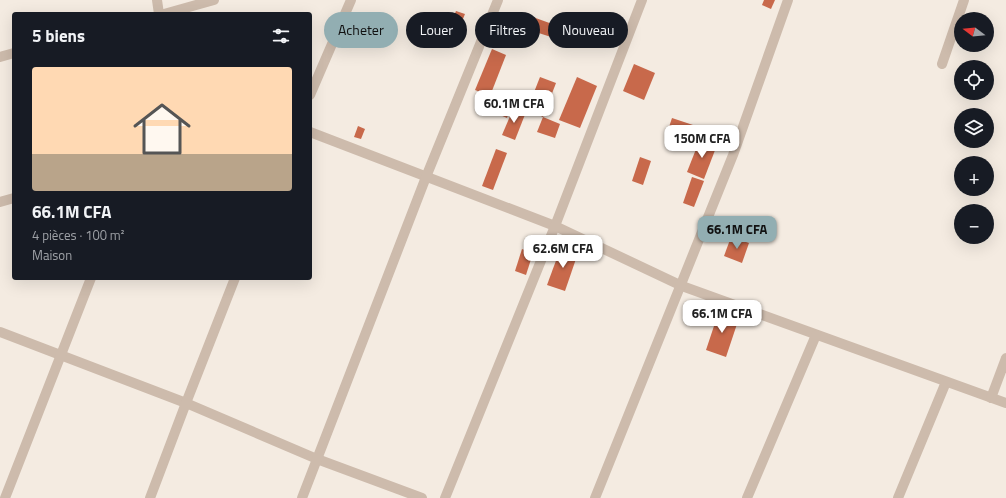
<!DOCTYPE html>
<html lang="fr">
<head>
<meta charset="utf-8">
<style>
  body { margin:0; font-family:"Titillium Web",sans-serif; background:#20242c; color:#f1f3f6; height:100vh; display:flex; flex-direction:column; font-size:15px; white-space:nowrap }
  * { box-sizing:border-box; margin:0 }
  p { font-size:13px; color:#9ea1a6 }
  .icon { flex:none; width:22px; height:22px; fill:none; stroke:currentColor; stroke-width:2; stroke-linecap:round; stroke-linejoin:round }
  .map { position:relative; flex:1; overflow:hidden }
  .sheet { position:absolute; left:12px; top:12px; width:300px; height:268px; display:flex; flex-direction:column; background:#171b24; border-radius:4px; box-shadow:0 4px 16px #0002 }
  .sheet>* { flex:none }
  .hud { position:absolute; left:324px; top:12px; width:380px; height:36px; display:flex; gap:8px }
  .needle { width:26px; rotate:286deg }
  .tools { position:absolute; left:954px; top:12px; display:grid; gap:8px }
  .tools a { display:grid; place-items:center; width:40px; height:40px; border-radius:50%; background:#171b24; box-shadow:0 4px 16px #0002; font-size:20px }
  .price { position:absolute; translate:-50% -34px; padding:0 9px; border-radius:8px; background:#fff; color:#222; font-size:13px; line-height:26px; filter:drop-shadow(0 1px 2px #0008) }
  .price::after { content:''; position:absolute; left:50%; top:24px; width:12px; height:9px; margin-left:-6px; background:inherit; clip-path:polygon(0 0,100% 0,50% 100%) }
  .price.current { background:#92aeb2; color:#111 }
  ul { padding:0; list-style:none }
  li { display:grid; align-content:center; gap:8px; height:212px; padding:0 20px }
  li span { display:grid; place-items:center; height:124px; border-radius:4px; color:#555 }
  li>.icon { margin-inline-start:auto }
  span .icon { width:72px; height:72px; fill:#fffc; stroke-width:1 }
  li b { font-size:17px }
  h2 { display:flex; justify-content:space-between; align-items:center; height:48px; padding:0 20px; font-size:17px }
  .chip { padding:0 14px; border-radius:18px; background:#171b24; box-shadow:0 4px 16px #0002; font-size:14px; line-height:36px }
  .chip.current { background:#92aeb2; color:#111 }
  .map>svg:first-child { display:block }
</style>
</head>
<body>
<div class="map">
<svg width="1006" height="498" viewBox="0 0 1006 498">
  <rect width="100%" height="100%" fill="#f4ebe1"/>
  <g fill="#c8694b">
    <polygon points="764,0 775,0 771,9 762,5"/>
    <polygon points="456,11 465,14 458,31 449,27"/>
    <polygon points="519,12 555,25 551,37 514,25"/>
    <polygon points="565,15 592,25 588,35 562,24"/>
    <polygon points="492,49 506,55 490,96 475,90"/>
    <polygon points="634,64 655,73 644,100 623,91"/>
    <polygon points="540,77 556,83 543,117 527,110"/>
    <polygon points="577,77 597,86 580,128 559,120"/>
    <polygon points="490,98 511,106 507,118 486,109"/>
    <polygon points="514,107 526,112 515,140 502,135"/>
    <polygon points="543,117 560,124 555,138 537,132"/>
    <polygon points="672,118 696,126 692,139 668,130"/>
    <polygon points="358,126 365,129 361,139 354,137"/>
    <polygon points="700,139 717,145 704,179 687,172"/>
    <polygon points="496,149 507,153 493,190 482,186"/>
    <polygon points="640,157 651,161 643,185 632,181"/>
    <polygon points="692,177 704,181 694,207 683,203"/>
    <polygon points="731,237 749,243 742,263 724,256"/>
    <polygon points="561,247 578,253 565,291 547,285"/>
    <polygon points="522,249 533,253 526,275 515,271"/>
    <polygon points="719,311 739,318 726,357 706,350"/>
  </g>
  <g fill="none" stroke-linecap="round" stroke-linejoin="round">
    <g stroke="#cdbbac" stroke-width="10">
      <polyline points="157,0 159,14"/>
      <polyline points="164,14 214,0"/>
      <polyline points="0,57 14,53"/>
      <polyline points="942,64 964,0"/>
      <polyline points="310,95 351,0"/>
      <polyline points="310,132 555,226 682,286 1006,403"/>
      <polyline points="0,202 14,198"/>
      <polyline points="0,332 186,403 317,459 422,498"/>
      <polyline points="991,398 1006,358"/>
      <polyline points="5,498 91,278"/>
      <polyline points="150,498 186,403 235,278"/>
      <polyline points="302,498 426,177 498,0"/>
      <polyline points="445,498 555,226 642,0"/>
      <polyline points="595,498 733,155 788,0"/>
      <polyline points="747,498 816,335"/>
      <polyline points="898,498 946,382"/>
    </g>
  </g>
</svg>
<div class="tools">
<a><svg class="needle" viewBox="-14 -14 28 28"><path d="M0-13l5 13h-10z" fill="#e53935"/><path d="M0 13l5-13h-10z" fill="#9ea1a6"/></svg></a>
<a><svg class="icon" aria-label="locate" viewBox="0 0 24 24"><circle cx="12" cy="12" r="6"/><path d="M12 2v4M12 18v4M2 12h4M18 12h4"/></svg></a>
<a><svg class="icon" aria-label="layers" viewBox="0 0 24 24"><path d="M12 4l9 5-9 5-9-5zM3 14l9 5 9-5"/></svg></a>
<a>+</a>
<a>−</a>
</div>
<b class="price" style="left:514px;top:124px">60.1M CFA</b>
<b class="price" style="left:702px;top:159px">150M CFA</b>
<b class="price current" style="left:737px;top:250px">66.1M CFA</b>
<b class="price" style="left:563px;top:269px">62.6M CFA</b>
<b class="price" style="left:722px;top:334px">66.1M CFA</b>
<div class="hud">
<a class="chip current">Acheter</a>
<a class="chip">Louer</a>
<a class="chip">Filtres</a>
<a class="chip">Nouveau</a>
</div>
<section class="sheet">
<h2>5 biens<svg class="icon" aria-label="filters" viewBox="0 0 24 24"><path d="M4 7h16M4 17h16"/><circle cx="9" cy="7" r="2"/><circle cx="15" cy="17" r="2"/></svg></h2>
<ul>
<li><span style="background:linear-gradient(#ffd9b3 70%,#b9a48a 0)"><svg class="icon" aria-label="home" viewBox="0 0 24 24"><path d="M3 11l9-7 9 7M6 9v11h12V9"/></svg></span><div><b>66.1M CFA</b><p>4 pièces · 100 m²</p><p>Maison</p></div></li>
</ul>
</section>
</div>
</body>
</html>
